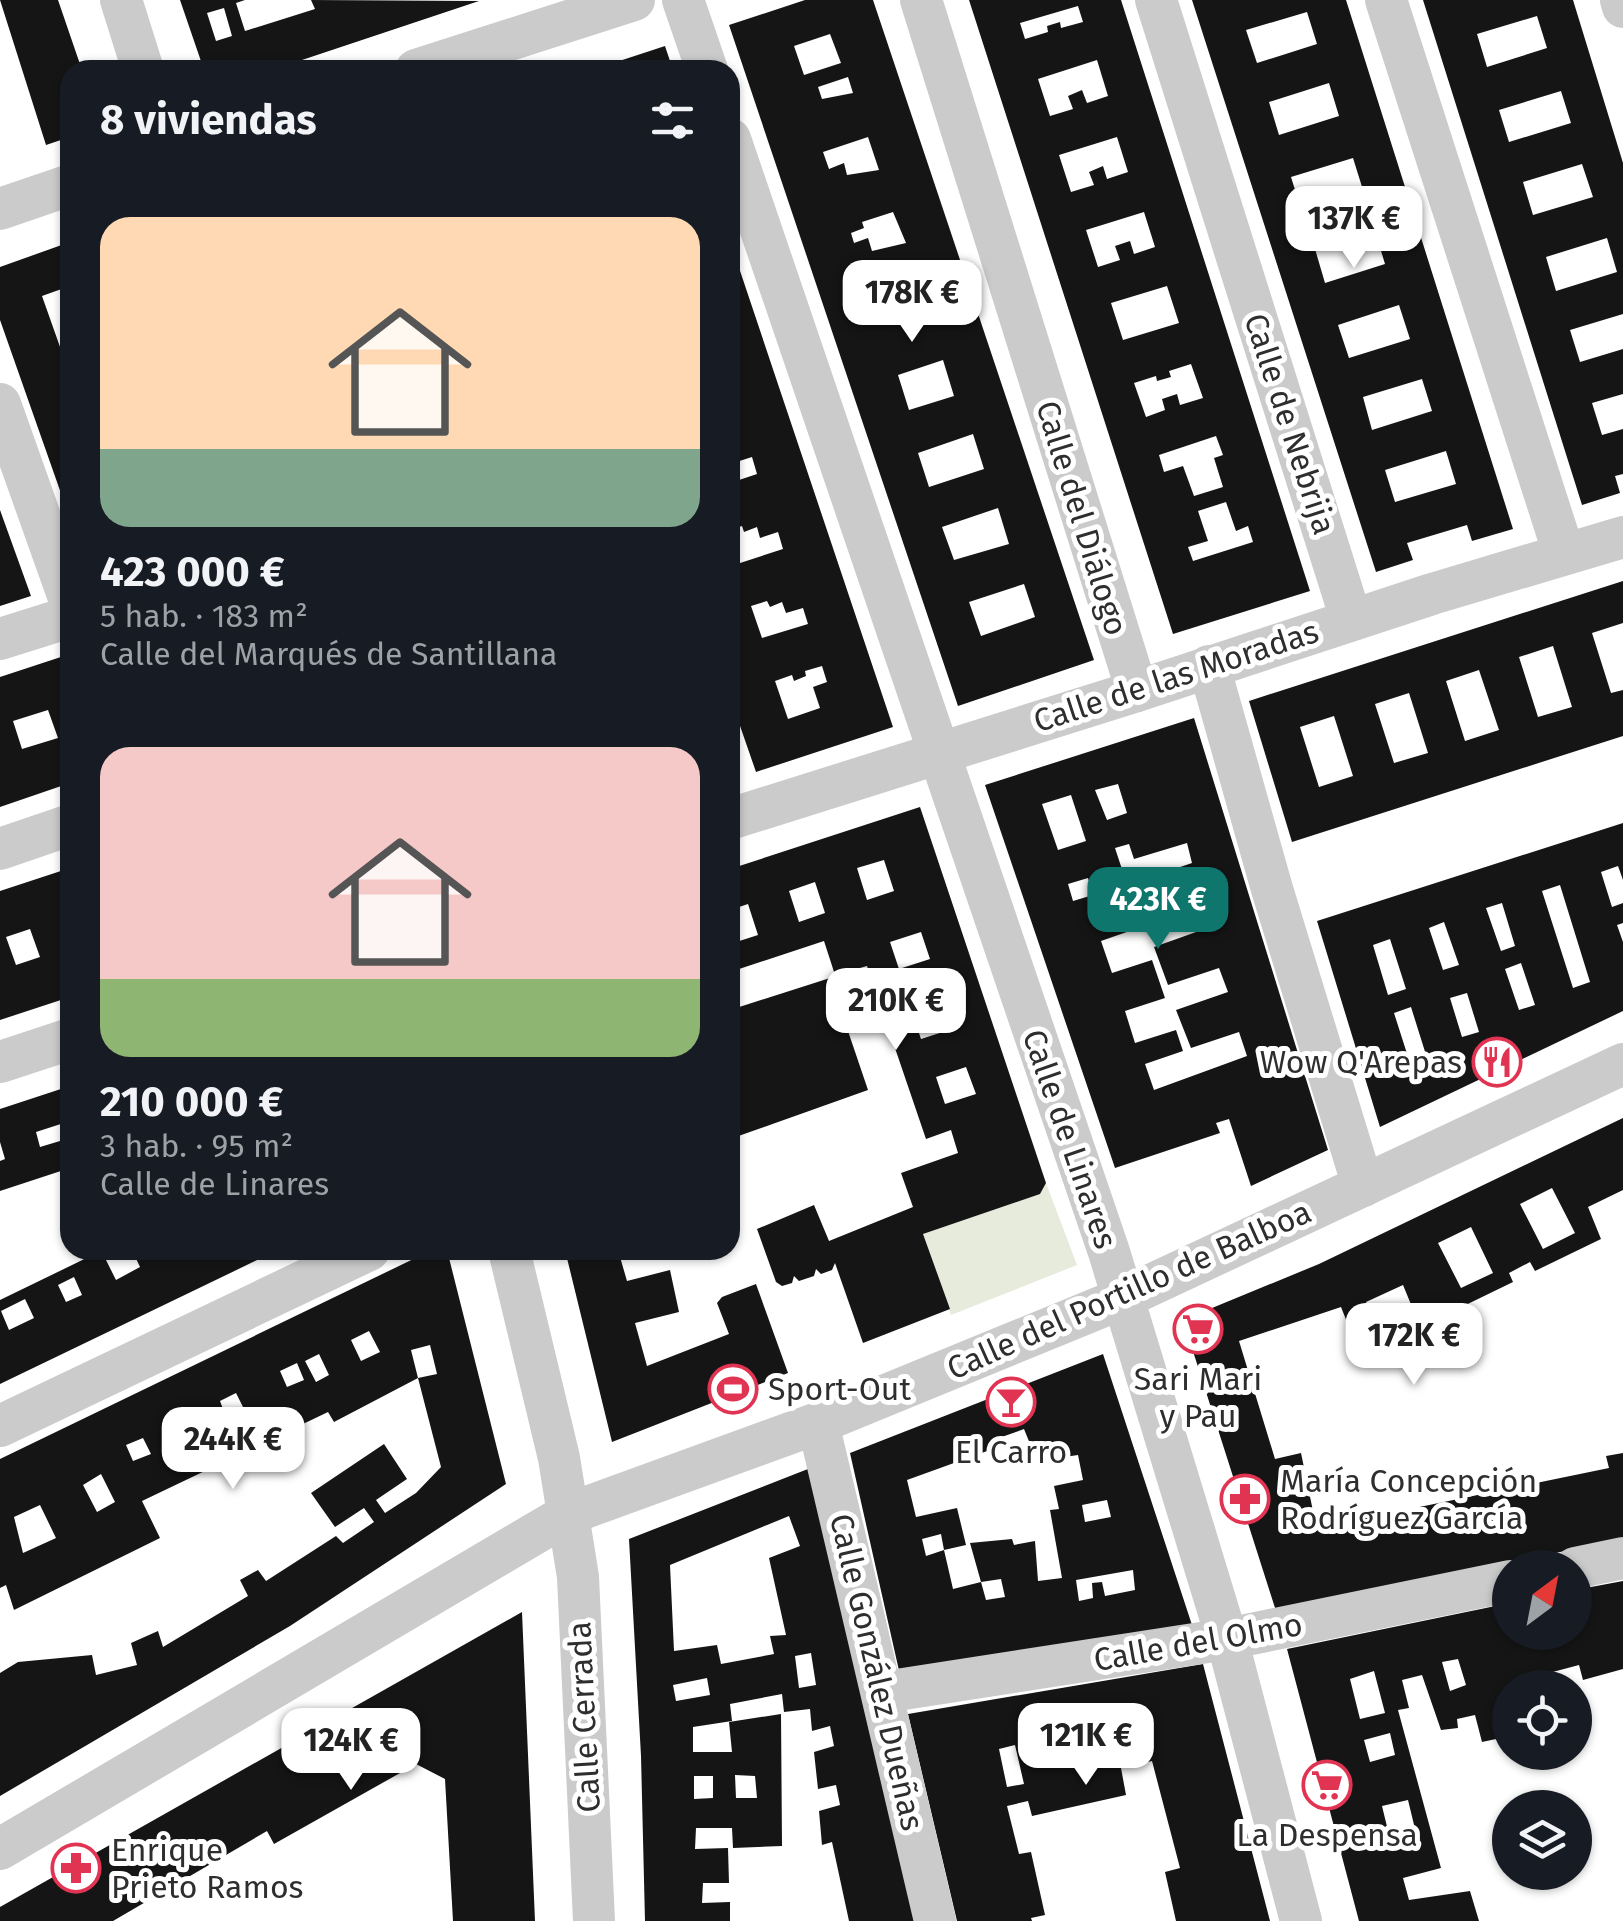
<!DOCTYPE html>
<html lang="es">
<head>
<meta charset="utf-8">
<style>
  body { margin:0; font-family:"Fira Sans",sans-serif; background:#242831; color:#f1f3f6; height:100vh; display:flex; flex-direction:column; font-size:38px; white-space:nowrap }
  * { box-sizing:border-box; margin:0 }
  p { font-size:32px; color:#9ea1a6 }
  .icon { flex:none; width:55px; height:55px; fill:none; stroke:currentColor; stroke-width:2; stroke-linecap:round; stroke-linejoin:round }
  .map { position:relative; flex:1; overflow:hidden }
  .details { position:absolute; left:60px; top:60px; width:680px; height:1200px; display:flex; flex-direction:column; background:#171b24; border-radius:30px; box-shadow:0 2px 8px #0004 }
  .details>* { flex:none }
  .needle { width:65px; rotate:32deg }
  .buttons { position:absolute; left:1492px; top:1550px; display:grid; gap:20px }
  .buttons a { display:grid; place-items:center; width:100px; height:100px; border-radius:50%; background:#171b24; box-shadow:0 2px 8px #0004; font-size:50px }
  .price { position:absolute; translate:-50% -85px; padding:0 22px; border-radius:20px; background:#fff; color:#222; font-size:32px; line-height:65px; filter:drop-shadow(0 2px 5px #0008) }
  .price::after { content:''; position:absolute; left:50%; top:60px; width:30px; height:22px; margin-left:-15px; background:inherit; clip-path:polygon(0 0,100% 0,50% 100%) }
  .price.current { background:#0f766e; color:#fff }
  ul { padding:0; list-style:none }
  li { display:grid; align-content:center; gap:20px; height:530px; padding:0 40px }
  li span { display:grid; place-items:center; height:310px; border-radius:30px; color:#555 }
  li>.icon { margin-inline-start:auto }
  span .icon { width:180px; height:180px; fill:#fffc; stroke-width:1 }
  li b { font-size:42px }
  h2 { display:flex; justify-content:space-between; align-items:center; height:120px; padding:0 40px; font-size:42px }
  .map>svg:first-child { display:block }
</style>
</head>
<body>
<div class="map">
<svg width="1623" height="1921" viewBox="0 0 1623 1921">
  <rect width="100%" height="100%" fill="#fff"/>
  <polygon fill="#e6ebdc" points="1046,1183 1077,1265 951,1315 923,1234 1040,1194"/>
  <g fill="#151515" fill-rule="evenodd">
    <polygon points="0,0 58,0 82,70 70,70 70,137 46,145"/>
    <path d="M 180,0 L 245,0 L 236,3 L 245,31 L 315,9 L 311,0 L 479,1 L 272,70 L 204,70 ZM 224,8 L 232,36 L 216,41 L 207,13 Z"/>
    <path d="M 805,0 L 873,0 L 1094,660 L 958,706 L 729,25 ZM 830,34 L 841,63 L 804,75 L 794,46 ZM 848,77 L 853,93 L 822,99 L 818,87 ZM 868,137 L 879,170 L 847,175 L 844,163 L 829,169 L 823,152 ZM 893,212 L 906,243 L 872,251 L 868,238 L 854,243 L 851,233 L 864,228 L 862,222 ZM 920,286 L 929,319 L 898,325 L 894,313 L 877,319 L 870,303 ZM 943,360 L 954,396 L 909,410 L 898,375 ZM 973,434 L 984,469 L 929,487 L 918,453 ZM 998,508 L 1009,544 L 954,560 L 942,527 ZM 1024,584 L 1035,617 L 981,636 L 969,602 Z"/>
    <path d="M 969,0 L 1121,0 L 1310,591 L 1173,634 ZM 1078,6 L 1083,22 L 1061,28 L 1060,22 L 1047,26 L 1048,32 L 1025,39 L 1020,23 ZM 1097,60 L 1108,96 L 1087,103 L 1082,90 L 1068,96 L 1073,109 L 1050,116 L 1038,79 ZM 1117,137 L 1128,172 L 1107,179 L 1103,166 L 1089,172 L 1094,185 L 1071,192 L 1059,155 ZM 1144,212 L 1155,247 L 1134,254 L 1130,241 L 1115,246 L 1120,260 L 1098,267 L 1086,230 ZM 1167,286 L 1179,323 L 1123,340 L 1111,303 ZM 1191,364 L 1203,398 L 1180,405 L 1177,394 L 1162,399 L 1165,410 L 1146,417 L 1134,383 L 1156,376 L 1157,381 L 1171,377 L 1169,371 ZM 1216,436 L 1223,455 L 1214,458 L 1223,487 L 1194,496 L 1183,466 L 1164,472 L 1159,455 ZM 1226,502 L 1236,531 L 1248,526 L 1253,542 L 1193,561 L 1188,547 L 1208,541 L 1198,511 Z"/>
    <path d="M 1192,0 L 1346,0 L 1513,529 L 1472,541 L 1467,525 L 1407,543 L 1413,560 L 1376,572 ZM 1307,12 L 1317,44 L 1257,63 L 1246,30 ZM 1329,83 L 1339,116 L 1279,135 L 1269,102 ZM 1353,158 L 1363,190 L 1301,209 L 1291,177 ZM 1375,231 L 1385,264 L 1325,283 L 1315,249 ZM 1399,305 L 1410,339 L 1349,358 L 1338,325 ZM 1422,379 L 1432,411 L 1372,430 L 1363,397 ZM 1446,451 L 1456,484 L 1395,502 L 1385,470 Z"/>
    <path d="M 1423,0 L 1573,0 L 1623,163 L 1623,314 L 1570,330 L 1580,362 L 1623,349 L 1623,394 L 1592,403 L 1602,435 L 1623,429 L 1623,474 L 1615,476 L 1620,493 L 1582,505 ZM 1537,16 L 1547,48 L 1487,67 L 1477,34 ZM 1561,91 L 1571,123 L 1509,142 L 1499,110 ZM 1582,164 L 1593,197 L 1533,215 L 1523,182 ZM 1607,238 L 1617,272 L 1556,291 L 1546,257 Z"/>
    <polygon points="665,46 673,70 595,70 595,69"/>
    <path d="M 730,241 L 893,727 L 756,772 L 730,697 L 730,546 L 737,564 L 783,549 L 778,532 L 760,538 L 757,527 L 744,532 L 742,526 L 730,530 L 730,483 L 757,474 L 752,457 L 730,464 L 730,399 L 733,398 L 730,391 ZM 767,601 L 770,607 L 782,602 L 786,613 L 803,608 L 808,624 L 762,638 L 751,606 ZM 822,666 L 827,682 L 813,687 L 820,708 L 788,719 L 775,681 L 792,675 L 794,681 L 806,676 L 805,671 Z"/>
    <polygon points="70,242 70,286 42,296 65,361 70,360 69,516 0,320 0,267"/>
    <polygon points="0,510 31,596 0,606"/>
    <path d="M 1623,581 L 1623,623 L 1592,633 L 1611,693 L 1623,690 L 1623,736 L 1292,842 L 1249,701 ZM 1553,646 L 1572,707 L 1538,717 L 1519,657 ZM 1479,670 L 1499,730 L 1465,741 L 1446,681 ZM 1409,693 L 1428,753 L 1394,763 L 1375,704 ZM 1334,716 L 1353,776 L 1319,787 L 1300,727 Z"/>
    <path d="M 70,654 L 70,783 L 0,807 L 0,677 ZM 48,710 L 58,738 L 22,749 L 13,721 Z"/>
    <path d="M 1194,718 L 1328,1150 L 1251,1186 L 1229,1119 L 1216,1123 L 1220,1133 L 1115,1168 L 985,785 ZM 1118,784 L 1127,813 L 1107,820 L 1095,790 ZM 1071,795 L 1086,841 L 1058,850 L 1042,804 ZM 1187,843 L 1192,863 L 1142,880 L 1155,924 L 1208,907 L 1213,926 L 1154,947 L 1168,985 L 1219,968 L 1228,992 L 1176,1010 L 1191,1048 L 1239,1032 L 1247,1056 L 1154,1090 L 1145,1064 L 1183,1051 L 1176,1030 L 1135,1043 L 1125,1011 L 1165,998 L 1152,960 L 1112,973 L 1101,941 L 1141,927 L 1115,848 L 1129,844 L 1134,859 ZM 1088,878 L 1093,895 L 1073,901 L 1068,884 Z"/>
    <path d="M 920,807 L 1046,1183 L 1040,1194 L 923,1234 L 950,1309 L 863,1343 L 835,1263 L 832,1270 L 821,1274 L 816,1269 L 814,1276 L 799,1281 L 794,1276 L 792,1283 L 782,1286 L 776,1282 L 757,1229 L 814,1205 L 829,1241 L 913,1207 L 901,1173 L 958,1153 L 951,1130 L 926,1139 L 867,966 L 835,975 L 824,941 L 730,972 L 730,944 L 758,935 L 748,904 L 730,910 L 730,869 ZM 884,860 L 894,891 L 867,900 L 857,868 ZM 815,882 L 825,913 L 799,922 L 789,891 ZM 921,932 L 930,959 L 899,969 L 890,942 ZM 943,1002 L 952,1029 L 921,1039 L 912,1012 ZM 966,1067 L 976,1094 L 945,1104 L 936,1077 Z"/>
    <path d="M 1623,823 L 1623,880 L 1618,866 L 1601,872 L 1612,907 L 1623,903 L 1623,923 L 1617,925 L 1623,942 L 1623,1011 L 1380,1127 L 1317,921 ZM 1560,885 L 1590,982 L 1573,988 L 1542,891 ZM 1502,903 L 1515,946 L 1501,951 L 1486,908 ZM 1444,922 L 1459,965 L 1443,970 L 1429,928 ZM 1390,939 L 1406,989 L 1388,995 L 1373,945 ZM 1521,963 L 1535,1005 L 1519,1010 L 1505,969 ZM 1467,993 L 1479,1032 L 1462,1037 L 1450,998 ZM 1411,1007 L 1427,1058 L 1410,1063 L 1394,1013 Z"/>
    <path d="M 70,868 L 70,997 L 0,1020 L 0,891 ZM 30,929 L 40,957 L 16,965 L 6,937 Z"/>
    <polygon points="830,978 868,1090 730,1139 730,1010"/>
    <polygon points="70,1086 70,1129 67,1122 36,1132 40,1147 70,1138 70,1168 0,1191 0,1161 5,1159 0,1142 0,1109"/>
    <path d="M 1623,1118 L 1623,1190 L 1588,1207 L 1601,1239 L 1535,1271 L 1530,1262 L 1509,1273 L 1513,1282 L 1443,1316 L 1440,1309 L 1417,1319 L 1403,1285 L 1366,1302 L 1379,1339 L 1357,1347 L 1341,1307 L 1239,1341 L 1275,1459 L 1301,1453 L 1314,1516 L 1339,1511 L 1342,1523 L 1609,1468 L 1606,1456 L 1623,1453 L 1623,1539 L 1276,1611 L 1183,1320 L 1319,1264 ZM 1552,1188 L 1575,1233 L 1543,1249 L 1520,1204 ZM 1471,1227 L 1493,1273 L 1461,1288 L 1438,1243 Z"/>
    <path d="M 103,1250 L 127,1250 L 106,1260 L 116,1280 L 140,1267 L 132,1250 L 153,1250 L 157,1259 L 175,1250 L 278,1250 L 0,1384 L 0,1300 ZM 74,1277 L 82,1295 L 66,1302 L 58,1285 ZM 25,1299 L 34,1318 L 9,1330 L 1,1311 Z"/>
    <path d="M 432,1250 L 447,1250 L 506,1484 L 290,1626 L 0,1796 L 0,1673 L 18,1662 L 92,1655 L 96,1675 L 137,1665 L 131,1643 L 158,1631 L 163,1647 L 248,1596 L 240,1580 L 258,1570 L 266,1581 L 336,1536 L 343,1543 L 374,1522 L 364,1508 L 335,1527 L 311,1493 L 384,1444 L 407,1479 L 376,1500 L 385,1513 L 416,1493 L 441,1467 L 418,1378 L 437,1374 L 430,1345 L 411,1350 L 418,1378 L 334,1422 L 328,1412 L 142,1501 L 160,1538 L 14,1610 L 6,1585 L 0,1588 L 0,1459 ZM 369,1331 L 380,1352 L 361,1361 L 351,1340 ZM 319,1354 L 329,1375 L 316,1382 L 305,1361 ZM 297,1363 L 304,1380 L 287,1387 L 280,1371 ZM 236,1393 L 244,1409 L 226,1417 L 220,1401 ZM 204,1407 L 212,1423 L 194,1431 L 188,1415 ZM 143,1438 L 151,1454 L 133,1461 L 126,1445 ZM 101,1474 L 115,1502 L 97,1512 L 83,1485 ZM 40,1505 L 56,1538 L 23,1553 L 14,1517 Z"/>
    <polygon points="565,1250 618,1250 627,1281 670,1270 679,1312 635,1323 647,1366 729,1334 717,1303 722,1297 756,1284 788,1373 612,1442"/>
    <path d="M 1103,1354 L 1192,1625 L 900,1675 L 850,1453 ZM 1024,1429 L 1037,1461 L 1078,1455 L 1083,1480 L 1054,1486 L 1059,1509 L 1050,1510 L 1062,1578 L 1038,1581 L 1035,1541 L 1014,1545 L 1012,1539 L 970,1543 L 981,1582 L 1001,1579 L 1005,1597 L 986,1600 L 981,1582 L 953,1589 L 944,1550 L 966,1545 L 957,1508 L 916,1517 L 907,1480 L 1001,1446 L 999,1438 ZM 1107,1500 L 1111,1517 L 1085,1522 L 1082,1505 ZM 941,1534 L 944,1550 L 926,1556 L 922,1539 ZM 1133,1570 L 1135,1590 L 1105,1596 L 1102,1582 L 1092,1583 L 1093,1598 L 1079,1601 L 1076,1580 Z"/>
    <path d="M 813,1467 L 916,1921 L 849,1921 L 832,1842 L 822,1845 L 819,1811 L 840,1805 L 836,1785 L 818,1789 L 814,1752 L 834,1746 L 830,1726 L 812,1731 L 810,1709 L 784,1712 L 782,1694 L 730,1704 L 732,1721 L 693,1727 L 693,1752 L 732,1752 L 729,1722 L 781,1714 L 782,1846 L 733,1848 L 732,1828 L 696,1828 L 695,1849 L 728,1848 L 729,1883 L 703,1883 L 702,1903 L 730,1902 L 730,1921 L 645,1921 L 641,1756 L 629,1539 ZM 789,1516 L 800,1546 L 769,1558 L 786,1635 L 770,1636 L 774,1654 L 721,1664 L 717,1645 L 674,1651 L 670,1565 ZM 811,1653 L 816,1685 L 799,1688 L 795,1656 ZM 707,1678 L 710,1695 L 676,1701 L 673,1685 ZM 735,1775 L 755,1776 L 757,1798 L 736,1798 ZM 694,1776 L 713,1776 L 713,1798 L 694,1799 Z"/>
    <path d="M 1623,1581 L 1623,1669 L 1583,1680 L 1579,1665 L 1530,1678 L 1532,1688 L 1510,1688 L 1510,1736 L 1482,1742 L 1475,1715 L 1457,1719 L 1458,1728 L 1441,1730 L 1422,1675 L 1402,1680 L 1409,1708 L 1398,1710 L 1441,1868 L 1403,1878 L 1409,1900 L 1470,1891 L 1479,1921 L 1359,1921 L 1287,1649 L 1510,1603 L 1510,1632 L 1575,1632 L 1575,1590 ZM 1458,1659 L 1466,1685 L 1450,1691 L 1442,1662 ZM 1374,1671 L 1385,1713 L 1360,1719 L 1350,1679 ZM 1390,1733 L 1395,1755 L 1370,1762 L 1364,1740 ZM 1408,1800 L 1416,1833 L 1390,1839 L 1382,1806 Z"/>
    <polygon points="522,1612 535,1921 453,1921 445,1779 416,1764 274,1844 267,1831 113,1921 0,1921 0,1907"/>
    <path d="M 1203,1664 L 1270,1921 L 1176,1921 L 1165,1872 L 1180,1868 L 1152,1761 L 1121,1768 L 1126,1795 L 1032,1816 L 1028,1801 L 1007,1806 L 1019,1854 L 1031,1852 L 1045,1915 L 1031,1918 L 1032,1921 L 957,1921 L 908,1714 ZM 1015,1745 L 1024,1784 L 1007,1787 L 999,1749 Z"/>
  </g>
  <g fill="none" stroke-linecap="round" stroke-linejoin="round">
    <g stroke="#cbcbcb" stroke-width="42">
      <polyline points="121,0 143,70"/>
      <polyline points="683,0 707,70"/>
      <polyline points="921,0 1137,691"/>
      <polyline points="1156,0 1351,619"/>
      <polyline points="1386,0 1564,554"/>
      <polyline points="1621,0 1623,7"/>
      <polyline points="416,70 634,0"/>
      <polyline points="730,139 1109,1252 1227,1639 1301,1921"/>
      <polyline points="0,209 70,185"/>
      <polyline points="0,404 70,601"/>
      <polyline points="0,639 70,617"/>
      <polyline points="1209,666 1272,889 1363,1186"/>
      <polyline points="730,819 1137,691 1432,594 1623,537"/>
      <polyline points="0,849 70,825"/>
      <polyline points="0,1062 70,1039"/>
      <polyline points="509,1250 559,1458 578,1577 594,1921"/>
      <polyline points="818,1423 935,1921"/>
      <polyline points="0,1426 369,1250"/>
      <polyline points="1575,1568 1623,1558"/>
      <polyline points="884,1692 1227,1639 1510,1581"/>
      <polyline points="0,1849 568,1514 818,1423 1123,1298 1623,1064"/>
    </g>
  </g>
  <defs>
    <g id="restaurant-ring" transform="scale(2.5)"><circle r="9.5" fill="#fff" stroke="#e13452" stroke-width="1.5"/><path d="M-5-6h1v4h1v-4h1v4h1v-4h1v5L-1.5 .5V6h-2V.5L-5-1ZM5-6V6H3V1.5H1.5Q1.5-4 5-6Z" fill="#e13452"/></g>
    <g id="supermarket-ring" transform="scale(2.5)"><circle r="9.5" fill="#fff" stroke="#e13452" stroke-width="1.5"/><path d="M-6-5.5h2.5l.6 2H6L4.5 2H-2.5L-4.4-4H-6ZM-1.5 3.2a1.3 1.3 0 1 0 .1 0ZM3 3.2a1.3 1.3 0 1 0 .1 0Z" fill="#e13452"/></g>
    <g id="stadium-ring" transform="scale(2.5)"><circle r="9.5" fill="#fff" stroke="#e13452" stroke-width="1.5"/><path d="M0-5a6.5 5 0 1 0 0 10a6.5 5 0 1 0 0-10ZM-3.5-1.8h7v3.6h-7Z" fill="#e13452"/></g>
    <g id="bar-ring" transform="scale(2.5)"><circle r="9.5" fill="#fff" stroke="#e13452" stroke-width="1.5"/><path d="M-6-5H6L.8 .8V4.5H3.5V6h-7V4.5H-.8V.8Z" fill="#e13452"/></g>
    <g id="pharmacy-ring" transform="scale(2.5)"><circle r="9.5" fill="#fff" stroke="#e13452" stroke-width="1.5"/><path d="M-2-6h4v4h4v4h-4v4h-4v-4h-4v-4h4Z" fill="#e13452"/></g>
  </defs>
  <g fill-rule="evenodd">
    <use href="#restaurant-ring" x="1497" y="1062"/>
    <use href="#supermarket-ring" x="1198" y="1329"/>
    <use href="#stadium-ring" x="733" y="1389"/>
    <use href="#bar-ring" x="1011" y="1402"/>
    <use href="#pharmacy-ring" x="1245" y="1499"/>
    <use href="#supermarket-ring" x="1327" y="1785"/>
    <use href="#pharmacy-ring" x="76" y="1868"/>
  </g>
  <g text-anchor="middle" stroke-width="10" stroke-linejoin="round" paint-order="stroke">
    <g font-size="32" fill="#2e2e2e" stroke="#fff">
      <text transform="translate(1290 424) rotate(72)" y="11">Calle de Nebrija</text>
      <text transform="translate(1082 518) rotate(73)" y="11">Calle del Diálogo</text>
      <text transform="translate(1176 676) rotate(-18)" y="11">Calle de las Moradas</text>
      <text transform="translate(1070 1139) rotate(71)" y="11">Calle de Linares</text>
      <text transform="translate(1129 1290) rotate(-24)" y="11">Calle del Portillo de Balboa</text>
      <text transform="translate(1198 1642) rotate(-10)" y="11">Calle del Olmo</text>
      <text transform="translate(877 1672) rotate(77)" y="11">Calle González Dueñas</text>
      <text transform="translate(584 1717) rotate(-93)" y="11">Calle Cerrada</text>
    </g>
    <g font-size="32" fill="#2e2e2e" stroke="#fff">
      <text x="1462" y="1073" text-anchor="end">Wow Q'Arepas</text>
      <text x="1198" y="1390">Sari Mari<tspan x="1198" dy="37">y Pau</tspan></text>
      <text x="768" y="1400" text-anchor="start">Sport-Out</text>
      <text x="1011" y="1463">El Carro</text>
      <text x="1280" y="1492" text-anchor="start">María Concepción<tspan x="1280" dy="37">Rodríguez García</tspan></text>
      <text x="1327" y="1846">La Despensa</text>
      <text x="111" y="1861" text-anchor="start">Enrique<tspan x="111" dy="37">Prieto Ramos</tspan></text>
    </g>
  </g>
</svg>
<div class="buttons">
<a><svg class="needle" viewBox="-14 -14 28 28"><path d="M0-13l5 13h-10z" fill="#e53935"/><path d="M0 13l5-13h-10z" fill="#9ea1a6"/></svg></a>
<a><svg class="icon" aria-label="locate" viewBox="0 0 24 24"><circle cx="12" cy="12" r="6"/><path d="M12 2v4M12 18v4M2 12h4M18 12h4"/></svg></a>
<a><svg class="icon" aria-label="layers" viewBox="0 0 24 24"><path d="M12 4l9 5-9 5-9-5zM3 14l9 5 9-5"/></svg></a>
</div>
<b class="price" style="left:1354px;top:271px">137K €</b>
<b class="price" style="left:912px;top:345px">178K €</b>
<b class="price current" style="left:1158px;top:952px">423K €</b>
<b class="price" style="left:896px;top:1053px">210K €</b>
<b class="price" style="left:1414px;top:1388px">172K €</b>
<b class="price" style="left:233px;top:1492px">244K €</b>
<b class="price" style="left:1086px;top:1788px">121K €</b>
<b class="price" style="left:351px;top:1793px">124K €</b>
<section class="details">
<h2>8 viviendas<svg class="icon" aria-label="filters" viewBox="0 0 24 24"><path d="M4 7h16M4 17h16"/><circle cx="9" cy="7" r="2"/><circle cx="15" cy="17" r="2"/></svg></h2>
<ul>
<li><span style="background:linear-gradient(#ffd9b3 75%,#7fa58c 0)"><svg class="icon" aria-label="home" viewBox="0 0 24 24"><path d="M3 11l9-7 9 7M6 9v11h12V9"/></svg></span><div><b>423 000 €</b><p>5 hab. · 183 m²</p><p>Calle del Marqués de Santillana</p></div></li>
<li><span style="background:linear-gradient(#f6c9c9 75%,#8fb573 0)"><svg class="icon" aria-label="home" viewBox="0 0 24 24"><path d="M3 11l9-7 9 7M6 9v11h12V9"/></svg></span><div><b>210 000 €</b><p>3 hab. · 95 m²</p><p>Calle de Linares</p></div></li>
</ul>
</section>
</div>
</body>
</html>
